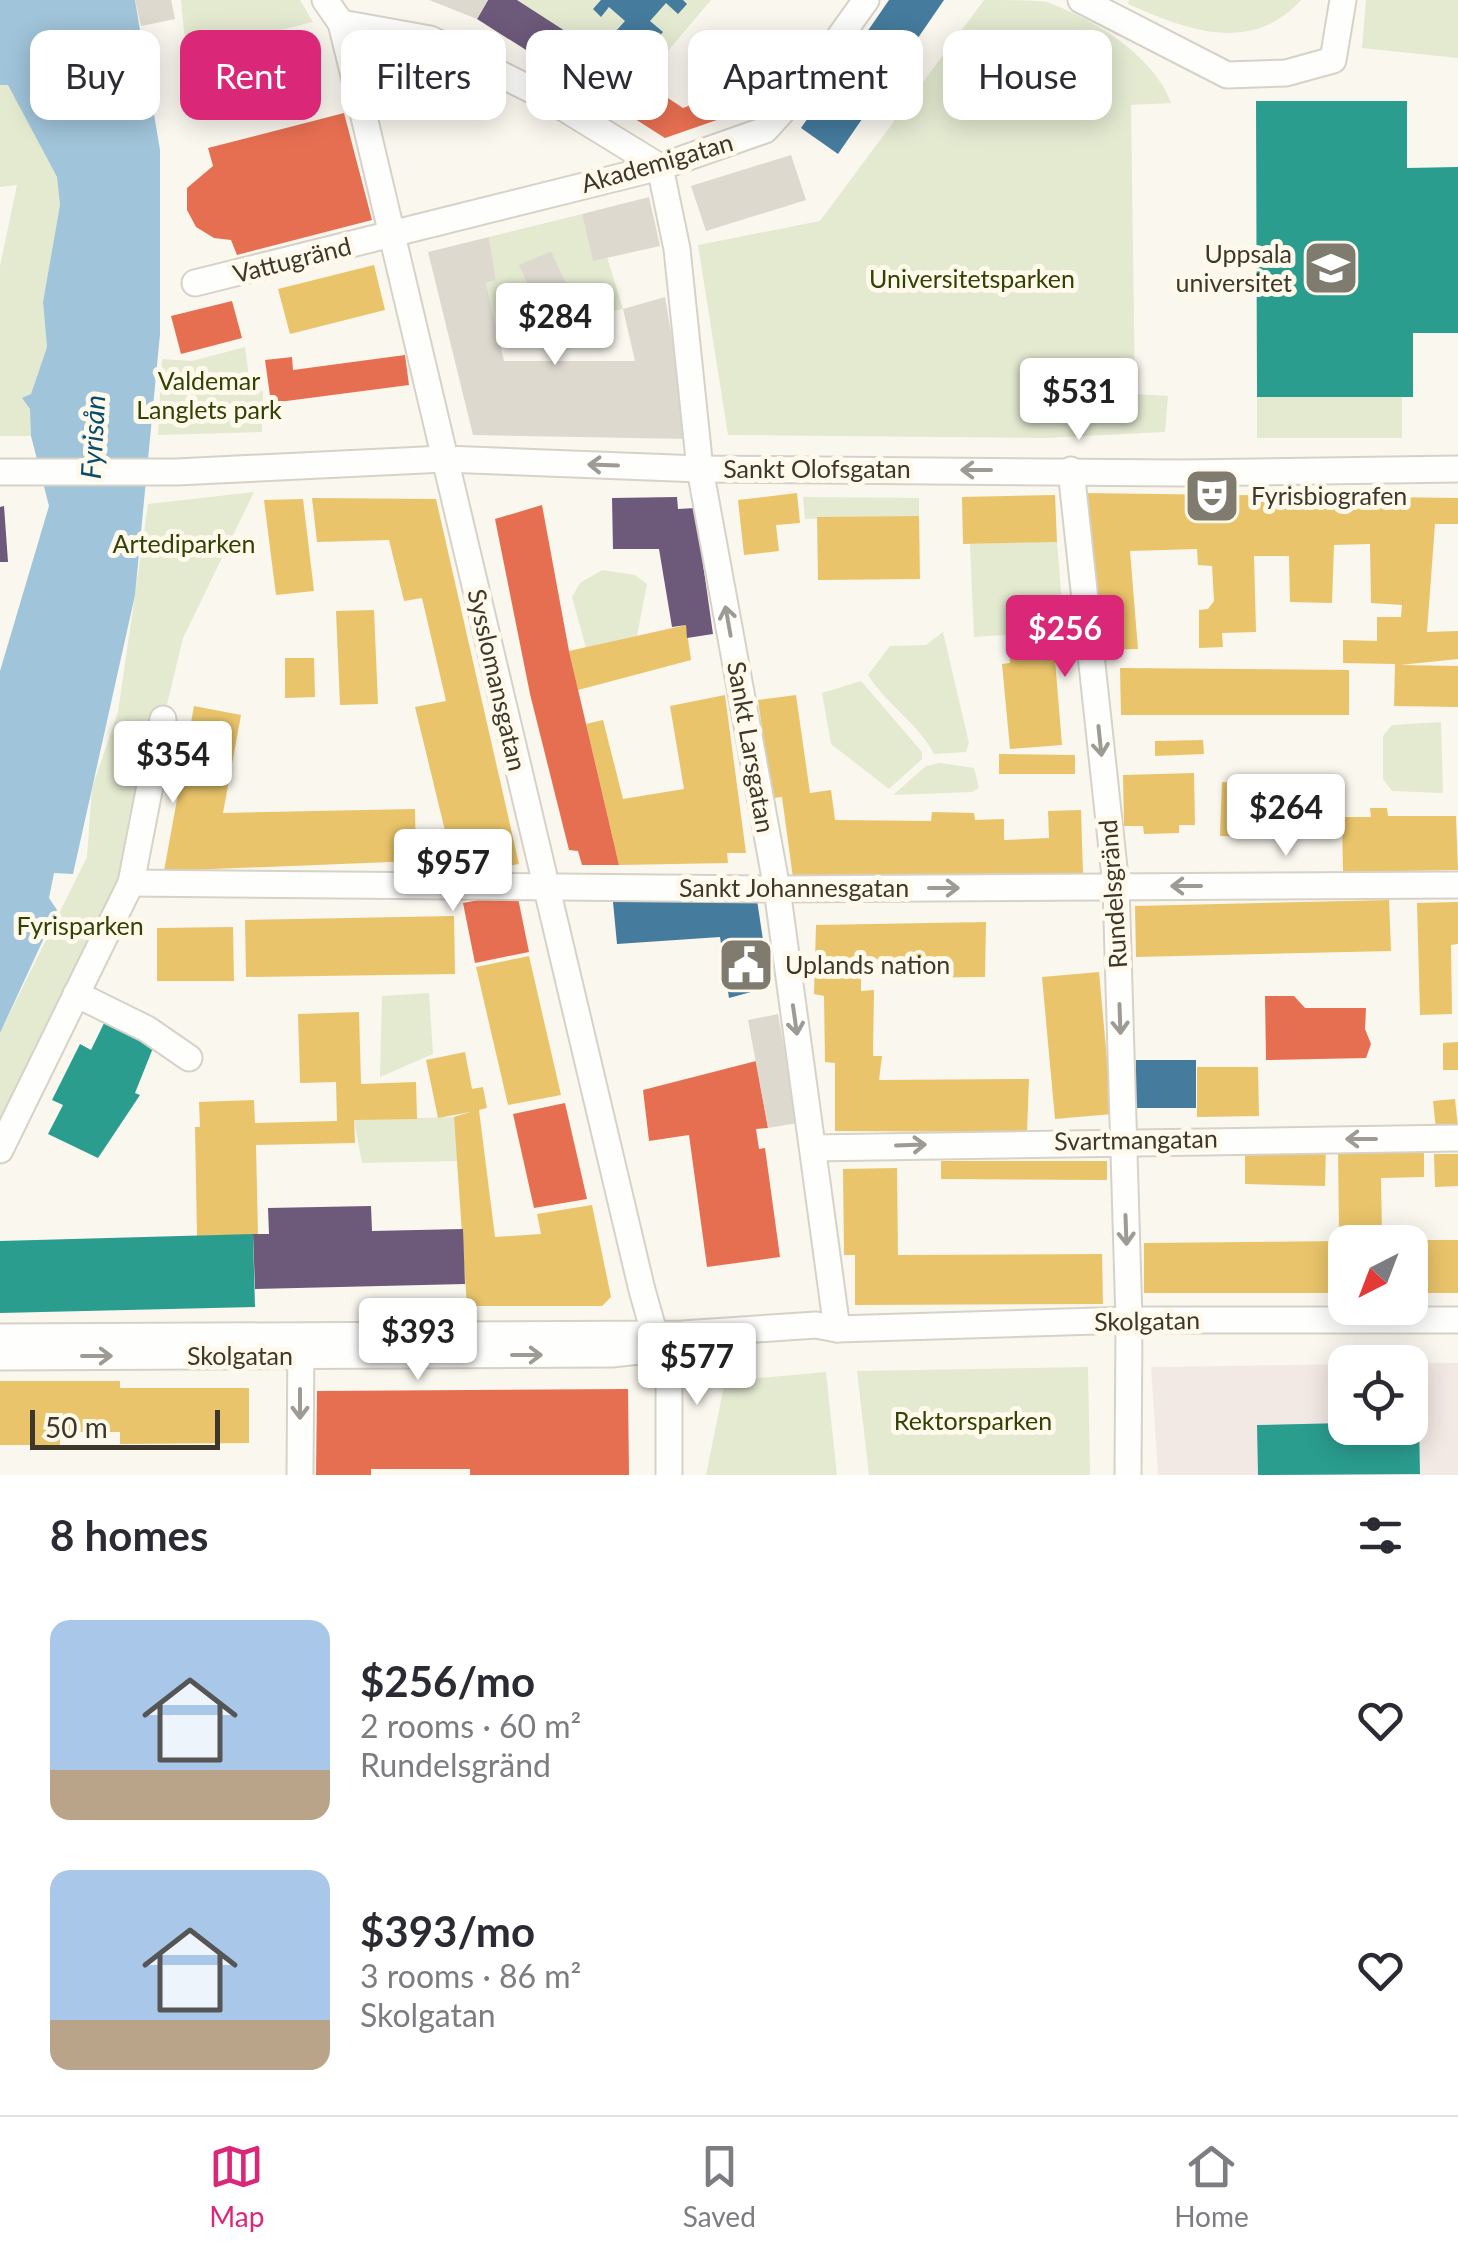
<!DOCTYPE html>
<html lang="en">
<head>
<meta charset="utf-8">
<style>
  body { margin:0; font-family:Lato,sans-serif; background:#f2f2f3; color:#2b2b33; height:100vh; display:flex; flex-direction:column; font-size:38px; white-space:nowrap }
  * { box-sizing:border-box; margin:0 }
  p { font-size:32px; color:#7c7c81 }
  .icon { flex:none; width:55px; height:55px; fill:none; stroke:currentColor; stroke-width:2; stroke-linecap:round; stroke-linejoin:round }
  .map { position:relative; height:1475px; overflow:hidden }
  .drawer { display:flex; flex-direction:column; background:#fff; flex:1 }
  .drawer>* { flex:none }
  .guide { position:absolute; left:30px; top:30px; width:1400px; height:90px; display:flex; gap:20px }
  .needle { width:65px; rotate:222deg }
  .fabs { position:absolute; left:1328px; top:1225px; display:grid; gap:20px }
  .fabs a { display:grid; place-items:center; width:100px; height:100px; border-radius:20px; background:#fff; box-shadow:0 5px 25px #0003; font-size:50px }
  .scale { position:absolute; left:30px; bottom:25px; width:190px; box-sizing:border-box; padding-left:10px; border:5px solid #3d382a; border-top:0; font-size:28px; line-height:35px; white-space:nowrap; color:#3d382a; -webkit-text-stroke:8px #fef9eb; paint-order:stroke }
  .price { position:absolute; translate:-50% -85px; padding:0 22px; border-radius:10px; background:#fff; color:#222; font-size:32px; line-height:65px; filter:drop-shadow(0 2px 5px #0008) }
  .price::after { content:''; position:absolute; left:50%; top:60px; width:30px; height:22px; margin-left:-15px; background:inherit; clip-path:polygon(0 0,100% 0,50% 100%) }
  .price.current { background:#db2777; color:#fff }
  ul { padding:0; list-style:none }
  li { display:flex; align-items:center; gap:30px; height:250px; padding:0 50px }
  li span { display:grid; place-items:center; flex:none; width:280px; height:200px; border-radius:20px; color:#555 }
  li>.icon { margin-inline-start:auto }
  span .icon { width:120px; height:120px; fill:#fffc; stroke-width:1 }
  li b { font-size:42px }
  h2 { display:flex; justify-content:space-between; align-items:center; height:120px; padding:0 50px; font-size:42px }
  .chip { padding:0 35px; border-radius:20px; background:#fff; box-shadow:0 5px 25px #0003; font-size:35px; line-height:90px }
  .chip.current { background:#db2777; color:#fff }
  .dock { display:flex; justify-content:space-around; align-items:center; height:140px; border-top:2px solid #e1e1e2; background:#fff; font-size:28px; color:#7c7c81 }
  .dock a { display:grid; justify-items:center; gap:5px }
  .dock .current { color:#db2777 }
  .map>svg:first-child { display:block }
</style>
</head>
<body>
<div class="map">
<svg width="1458" height="1475" viewBox="0 0 1458 1475">
  <rect width="100%" height="100%" fill="#faf7ef"/>
  <polygon fill="#f3e9e4" points="1410,1363 1458,1363 1458,1475 1158,1475 1151,1367 1345,1364 1345,1428 1410,1428"/>
  <g fill="#e3ead0" fill-rule="evenodd">
    <polygon points="181,0 300,0 313,22 186,53"/>
    <polygon points="517,0 711,0 656,65 624,69"/>
    <path d="M 984,0 C 1002,0 1029,0 1047,2 C 1093,19 1155,56 1171,103 L 1131,105 L 1135,394 L 1168,396 L 1165,432 L 1046,438 L 728,435 L 698,245 L 820,221 Z"/>
    <path d="M 1129,0 L 1301,0 C 1250,56 1185,29 1128,4 Z"/>
    <polygon points="1366,0 1458,0 1458,58 1362,48"/>
    <polygon points="8,84 57,177 60,205 43,302 47,347 31,394 31,436 0,436 0,266 17,185 0,187 0,85"/>
    <path d="M 582,214 L 593,260 L 607,257 L 623,309 L 498,334 L 486,283 L 496,280 L 489,237 ZM 551,251 L 566,283 L 534,297 L 520,265 Z"/>
    <polygon points="245,347 251,392 263,391 262,432 158,435 162,359 192,361"/>
    <rect x="1257" y="397" width="145" height="41"/>
    <polygon points="254,492 183,638 117,912 0,1150 0,1033 87,857 92,788 118,712 148,504"/>
    <polygon points="803,497 919,498 919,516 805,519"/>
    <polygon points="1057,541 1064,631 974,637 970,544"/>
    <polygon points="602,570 635,575 647,584 637,636 586,648 572,597 580,583"/>
    <path d="M 943,632 L 969,743 L 966,752 L 934,754 C 918,723 887,705 868,675 L 890,646 L 926,645 Z"/>
    <polygon points="861,681 922,752 922,759 889,789 831,744 822,693"/>
    <polygon points="1441,722 1443,793 1392,791 1383,779 1383,736 1392,725"/>
    <polygon points="940,763 974,768 979,788 972,792 893,795 926,766"/>
    <polygon points="429,993 433,1054 380,1077 382,996"/>
    <polygon points="454,1117 458,1161 362,1163 354,1120"/>
    <polygon points="1088,1367 1090,1475 869,1475 857,1371"/>
    <polygon points="826,1372 837,1475 706,1475 725,1381"/>
  </g>
  <polygon fill="#a0c4d9" points="0,0 135,0 160,150 160,334 135,595 73,874 54,873 49,898 57,910 0,1033 0,671 49,506 31,436 30,409 22,398 31,394 47,347 43,302 60,205 57,177 8,85 0,85"/>
  <g fill="#e9c46a">
    <polygon points="374,265 385,310 290,334 278,289"/>
    <polygon points="797,493 800,523 776,525 779,551 744,555 738,500"/>
    <polygon points="1081,493 1458,498 1458,524 1435,524 1427,632 1458,631 1458,659 1400,665 1458,666 1458,707 1394,706 1395,664 1343,663 1343,640 1377,641 1377,617 1401,617 1402,605 1371,603 1370,544 1334,545 1332,603 1290,602 1289,556 1254,556 1256,632 1222,633 1223,647 1199,648 1199,610 1208,609 1214,601 1212,566 1198,565 1197,549 1130,551 1138,649 1096,650"/>
    <polygon points="1055,495 1057,542 963,544 962,497"/>
    <polygon points="312,498 436,499 519,864 456,876 415,707 446,701 422,598 404,601 389,540 317,542"/>
    <polygon points="303,499 314,591 276,595 264,500"/>
    <polygon points="919,516 920,579 818,580 817,517"/>
    <polygon points="374,610 378,704 340,705 336,611"/>
    <polygon points="686,625 691,660 578,690 569,651"/>
    <polygon points="1064,631 1067,659 1055,660 1062,745 1010,749 1002,664 1010,663 1008,636"/>
    <polygon points="285,658 314,658 315,697 285,698"/>
    <polygon points="1120,668 1349,670 1349,715 1121,715"/>
    <polygon points="725,695 746,853 727,853 728,863 619,865 586,724 603,720 623,799 684,789 670,706"/>
    <polygon points="796,695 810,793 831,790 835,820 931,821 932,812 974,813 975,820 1004,819 1004,840 1049,838 1048,811 1081,810 1083,874 793,878 782,797 772,798 758,700"/>
    <polygon points="194,706 241,715 223,813 415,809 416,861 164,871"/>
    <polygon points="1203,740 1204,754 1155,756 1155,741"/>
    <polygon points="999,754 1075,755 1075,774 999,774"/>
    <polygon points="1194,773 1195,825 1179,825 1179,833 1144,834 1143,826 1124,826 1123,775"/>
    <polygon points="1222,782 1320,786 1318,839 1220,836"/>
    <polygon points="1370,808 1387,808 1388,816 1456,816 1458,870 1343,872 1342,817 1371,817"/>
    <polygon points="1389,900 1391,951 1136,957 1135,906"/>
    <polygon points="1458,902 1458,944 1451,945 1452,1014 1420,1015 1417,903"/>
    <polygon points="454,916 455,974 246,977 245,920"/>
    <polygon points="986,922 985,977 883,978 882,970 861,971 861,991 874,990 873,1056 882,1056 879,1080 1029,1079 1027,1132 835,1131 835,1063 825,1062 824,996 814,994 816,925"/>
    <polygon points="233,927 234,981 157,981 157,928"/>
    <polygon points="529,956 561,1095 508,1105 476,967"/>
    <polygon points="1099,972 1112,1114 1055,1119 1042,977"/>
    <polygon points="359,1012 361,1084 416,1082 417,1119 354,1120 355,1143 256,1145 258,1235 197,1236 195,1127 200,1127 199,1102 254,1100 255,1123 337,1121 336,1082 300,1083 298,1014"/>
    <polygon points="1458,1042 1458,1070 1443,1070 1443,1043"/>
    <polygon points="465,1052 472,1089 483,1087 487,1108 479,1110 495,1237 541,1234 537,1214 592,1205 611,1297 602,1306 467,1306 454,1117 470,1112 438,1118 426,1060"/>
    <polygon points="1197,1067 1258,1067 1259,1116 1197,1117"/>
    <polygon points="1455,1099 1458,1127 1436,1129 1433,1101"/>
    <polygon points="1245,1143 1326,1145 1325,1186 1245,1184"/>
    <polygon points="1424,1147 1424,1177 1381,1178 1382,1233 1339,1234 1338,1148"/>
    <polygon points="1434,1154 1458,1154 1458,1186 1435,1187"/>
    <polygon points="941,1161 1107,1161 1107,1180 941,1179"/>
    <polygon points="897,1168 898,1255 1102,1254 1103,1304 855,1305 855,1255 844,1255 843,1169"/>
    <rect x="1410" y="1240" width="48" height="53"/>
    <polygon points="1345,1241 1345,1293 1144,1293 1144,1243"/>
    <polygon points="0,1381 120,1381 120,1388 249,1388 249,1443 120,1444 120,1432 60,1432 60,1445 0,1445"/>
  </g>
  <g fill="#e76f51">
    <polygon points="624,69 683,108 749,83 763,104 665,138 605,100"/>
    <polygon points="344,113 372,220 237,255 231,240 214,238 196,227 187,210 187,188 213,166 208,148"/>
    <polygon points="232,301 242,338 181,354 171,316"/>
    <polygon points="405,355 409,385 271,403 265,360 292,357 293,370"/>
    <polygon points="542,505 569,651 619,865 582,865 578,851 569,850 530,694 495,519"/>
    <polygon points="517,893 529,952 475,963 463,903"/>
    <polygon points="1265,996 1294,996 1305,1008 1366,1008 1365,1029 1371,1044 1366,1058 1266,1060"/>
    <polygon points="756,1061 768,1128 756,1129 759,1149 765,1148 780,1257 707,1267 689,1135 649,1141 643,1090"/>
    <polygon points="565,1103 587,1199 534,1208 513,1114"/>
    <polygon points="628,1389 629,1475 470,1475 470,1469 371,1469 371,1475 316,1475 317,1391"/>
  </g>
  <g fill="#6d597a">
    <polygon points="488,0 517,0 624,69 605,100 477,19"/>
    <polygon points="677,497 678,509 695,508 713,634 687,638 686,625 672,627 659,549 613,549 612,498"/>
    <polygon points="4,506 8,562 0,562 0,507"/>
    <polygon points="371,1206 372,1231 463,1229 465,1284 255,1289 253,1234 269,1234 268,1208"/>
  </g>
  <g fill="#2a9d8f">
    <polygon points="1256,101 1407,101 1407,168 1458,167 1458,333 1413,333 1413,397 1257,397"/>
    <polygon points="106,1019 155,1043 135,1093 140,1095 98,1158 48,1134 63,1105 52,1100 80,1044 91,1050"/>
    <polygon points="253,1234 255,1307 0,1313 0,1241"/>
    <polygon points="1410,1421 1419,1421 1420,1474 1258,1475 1257,1425 1345,1423 1345,1428 1410,1428"/>
  </g>
  <g fill="#457b9d">
    <polygon points="601,0 683,0 687,4 678,14 666,3 650,21 663,32 654,42 635,30 626,40 616,31 625,21 609,7 601,17 593,9"/>
    <polygon points="889,0 944,0 838,154 801,128"/>
    <polygon points="757,900 770,987 729,998 720,937 617,944 613,902"/>
    <rect x="1136" y="1060" width="60" height="48"/>
  </g>
  <g fill="#ddd9cf">
    <polygon points="135,0 171,0 175,19 141,26"/>
    <polygon points="429,0 488,0 477,19"/>
    <polygon points="791,155 806,200 706,231 691,186"/>
    <polygon points="649,197 660,246 593,261 582,214"/>
    <polygon points="489,237 496,280 486,283 504,361 635,361 623,309 665,297 689,439 473,435 428,252"/>
    <polygon points="551,251 566,283 534,298 519,265"/>
    <polygon points="778,1014 798,1123 768,1128 748,1020"/>
  </g>
  <g fill="none" stroke-linecap="round" stroke-linejoin="round">
    <g stroke="#d6d2c7" stroke-width="29">
      <g id="minor">
        <polyline points="325,0 341,23 361,104 642,1290 669,1385 669,1475"/>
        <polyline points="1081,0 1227,75 1286,73 1333,60 1343,0"/>
        <polyline points="341,23 430,39 546,97 660,167 677,249 700,469 777,889 837,1329"/>
        <polyline points="195,283 660,167 765,130 803,88 866,0"/>
        <polyline points="1071,470 1116,886 1129,1320 1128,1475"/>
        <polyline points="0,472 176,472 444,459 700,469 1181,473 1458,469"/>
        <polyline points="131,883 777,889 1458,885"/>
        <polyline points="76,994 147,1029 189,1058"/>
        <polyline points="813,1148 1458,1138"/>
        <polyline points="0,1150 131,883 163,719"/>
        <polyline points="0,1337 682,1334 816,1325 837,1329 1129,1320 1458,1320"/>
        <polyline points="0,1357 612,1354 674,1347"/>
        <polyline points="300,1475 301,1339"/>
      </g>
    </g>
    <use href="#minor" stroke="#fefefd" stroke-width="25"/>
  </g>
  <defs><path id="oneway-shaft" d="M-6 0H5M1.5-3L5.5 0L1.5 3" fill="none" stroke-width="1.6" stroke-linecap="round" stroke-linejoin="round" transform="scale(2.5)"/></defs>
  <g stroke="#9e9b94">
    <use href="#oneway-shaft" transform="translate(603 465) rotate(-178)"/>
    <use href="#oneway-shaft" transform="translate(976 470) rotate(-180)"/>
    <use href="#oneway-shaft" transform="translate(728 621) rotate(-100)"/>
    <use href="#oneway-shaft" transform="translate(1100 741) rotate(84)"/>
    <use href="#oneway-shaft" transform="translate(1186 886) rotate(180)"/>
    <use href="#oneway-shaft" transform="translate(944 888)"/>
    <use href="#oneway-shaft" transform="translate(1120 1019) rotate(88)"/>
    <use href="#oneway-shaft" transform="translate(795 1020) rotate(82)"/>
    <use href="#oneway-shaft" transform="translate(1361 1139) rotate(180)"/>
    <use href="#oneway-shaft" transform="translate(911 1145) rotate(-2)"/>
    <use href="#oneway-shaft" transform="translate(1126 1230) rotate(88)"/>
    <use href="#oneway-shaft" transform="translate(527 1355)"/>
    <use href="#oneway-shaft" transform="translate(97 1356)"/>
    <use href="#oneway-shaft" transform="translate(300 1404) rotate(90)"/>
  </g>
  <defs>
    <g id="university-square" transform="scale(2.875)"><rect x="-9" y="-9" width="18" height="18" rx="4" fill="#7f7b6f" stroke="#fef9eb"/><path d="M0-5L7-2L0 1L-7-2ZM-4 1L0 2.5L4 1V4Q0 6-4 4Z" fill="#fff"/></g>
    <g id="theatre-square" transform="scale(2.875)"><rect x="-9" y="-9" width="18" height="18" rx="4" fill="#7f7b6f" stroke="#fef9eb"/><path d="M-5-5.5Q0-4 5-5.5V0Q5 5 0 6Q-5 5-5 0ZM-3.3-2.5H-1v1.5H-3.3ZM1-2.5H3.3v1.5H1ZM-2.8 1Q0 5.5 2.8 1Z" fill="#fff"/></g>
    <g id="civic-square" transform="scale(2.875)"><rect x="-9" y="-9" width="18" height="18" rx="4" fill="#7f7b6f" stroke="#fef9eb"/><path d="M-.6-6.5H3V-4.5H.6V-3L4-1V1h2V6H-6V1h2V-1L-.6-3ZM-1.2 2.5V6h2.4V2.5Z" fill="#fff"/></g>
  </defs>
  <g fill-rule="evenodd">
    <use href="#university-square" x="1331" y="268"/>
    <use href="#theatre-square" x="1212" y="496"/>
    <use href="#civic-square" x="746" y="965"/>
  </g>
  <g text-anchor="middle" stroke-width="10" stroke-linejoin="round" paint-order="stroke">
    <g font-size="25" fill="#3d382a" stroke="#fef9eb">
      <text transform="translate(657 163) rotate(-16)" y="9">Akademigatan</text>
      <text transform="translate(292 260) rotate(-14)" y="9">Vattugränd</text>
      <text x="817" y="478">Sankt Olofsgatan</text>
      <text transform="translate(497 680) rotate(77)" y="9">Sysslomansgatan</text>
      <text transform="translate(751 747) rotate(80)" y="9">Sankt Larsgatan</text>
      <text x="794" y="897">Sankt Johannesgatan</text>
      <text transform="translate(1113 894) rotate(-94)" y="9">Rundelsgränd</text>
      <text transform="translate(1136 1140) rotate(-1)" y="9">Svartmangatan</text>
      <text transform="translate(1147 1321) rotate(-1)" y="9">Skolgatan</text>
      <text x="240" y="1365">Skolgatan</text>
    </g>
    <g font-size="25" fill="#3d382a" stroke="#fef9eb" text-anchor="start">
      <text x="1292" y="263" text-anchor="end">Uppsala<tspan x="1292" dy="29">universitet</tspan></text>
      <text x="1251" y="505">Fyrisbiografen</text>
      <text x="785" y="974">Uplands nation</text>
    </g>
    <g font-size="25" fill="#324104" stroke="#fef9eb">
      <text x="972" y="288">Universitetsparken</text>
      <text x="209" y="390">Valdemar<tspan x="209" dy="29">Langlets park</tspan></text>
      <text x="184" y="553">Artediparken</text>
      <text x="80" y="935">Fyrisparken</text>
      <text x="973" y="1430">Rektorsparken</text>
    </g>
    <g font-size="28" font-style="italic" fill="#074c6c" stroke="#fef9eb">
      <text transform="translate(93 437) rotate(-87)" y="10">Fyrisån</text>
    </g>
  </g>
</svg>
<div class="fabs">
<a><svg class="needle" viewBox="-14 -14 28 28"><path d="M0-13l5 13h-10z" fill="#e53935"/><path d="M0 13l5-13h-10z" fill="#7c7c81"/></svg></a>
<a><svg class="icon" aria-label="locate" viewBox="0 0 24 24"><circle cx="12" cy="12" r="6"/><path d="M12 2v4M12 18v4M2 12h4M18 12h4"/></svg></a>
</div>
<div class="scale">50 m</div>
<b class="price" style="left:555px;top:368px">$284</b>
<b class="price" style="left:1079px;top:443px">$531</b>
<b class="price current" style="left:1065px;top:680px">$256</b>
<b class="price" style="left:173px;top:806px">$354</b>
<b class="price" style="left:1286px;top:859px">$264</b>
<b class="price" style="left:453px;top:914px">$957</b>
<b class="price" style="left:418px;top:1383px">$393</b>
<b class="price" style="left:697px;top:1408px">$577</b>
<div class="guide">
<a class="chip">Buy</a>
<a class="chip current">Rent</a>
<a class="chip">Filters</a>
<a class="chip">New</a>
<a class="chip">Apartment</a>
<a class="chip">House</a>
</div>
</div>
<section class="drawer">
<h2>8 homes<svg class="icon" aria-label="filters" viewBox="0 0 24 24"><path d="M4 7h16M4 17h16"/><circle cx="9" cy="7" r="2"/><circle cx="15" cy="17" r="2"/></svg></h2>
<ul>
<li><span style="background:linear-gradient(#a9c7e8 75%,#b9a48a 0)"><svg class="icon" aria-label="home" viewBox="0 0 24 24"><path d="M3 11l9-7 9 7M6 9v11h12V9"/></svg></span><div><b>$256/mo</b><p>2 rooms · 60 m²</p><p>Rundelsgränd</p></div><svg class="icon" aria-label="heart" viewBox="0 0 24 24"><path d="M12 20l-8-8c-3-5 5-10 8-4 3-6 11-1 8 4z"/></svg></li>
<li><span style="background:linear-gradient(#a9c7e8 75%,#b9a48a 0)"><svg class="icon" aria-label="home" viewBox="0 0 24 24"><path d="M3 11l9-7 9 7M6 9v11h12V9"/></svg></span><div><b>$393/mo</b><p>3 rooms · 86 m²</p><p>Skolgatan</p></div><svg class="icon" aria-label="heart" viewBox="0 0 24 24"><path d="M12 20l-8-8c-3-5 5-10 8-4 3-6 11-1 8 4z"/></svg></li>
</ul>
</section>
<nav class="dock">
<a class="current"><svg class="icon" aria-label="map" viewBox="0 0 24 24"><path d="M3 6l6-2 6 2 6-2v14l-6 2-6-2-6 2zM9 4v14M15 6v14"/></svg>Map</a>
<a><svg class="icon" aria-label="saved" viewBox="0 0 24 24"><path d="M7 4h10v16l-5-4-5 4z"/></svg>Saved</a>
<a><svg class="icon" aria-label="home" viewBox="0 0 24 24"><path d="M3 11l9-7 9 7M6 9v11h12V9"/></svg>Home</a>
</nav>
</body>
</html>
